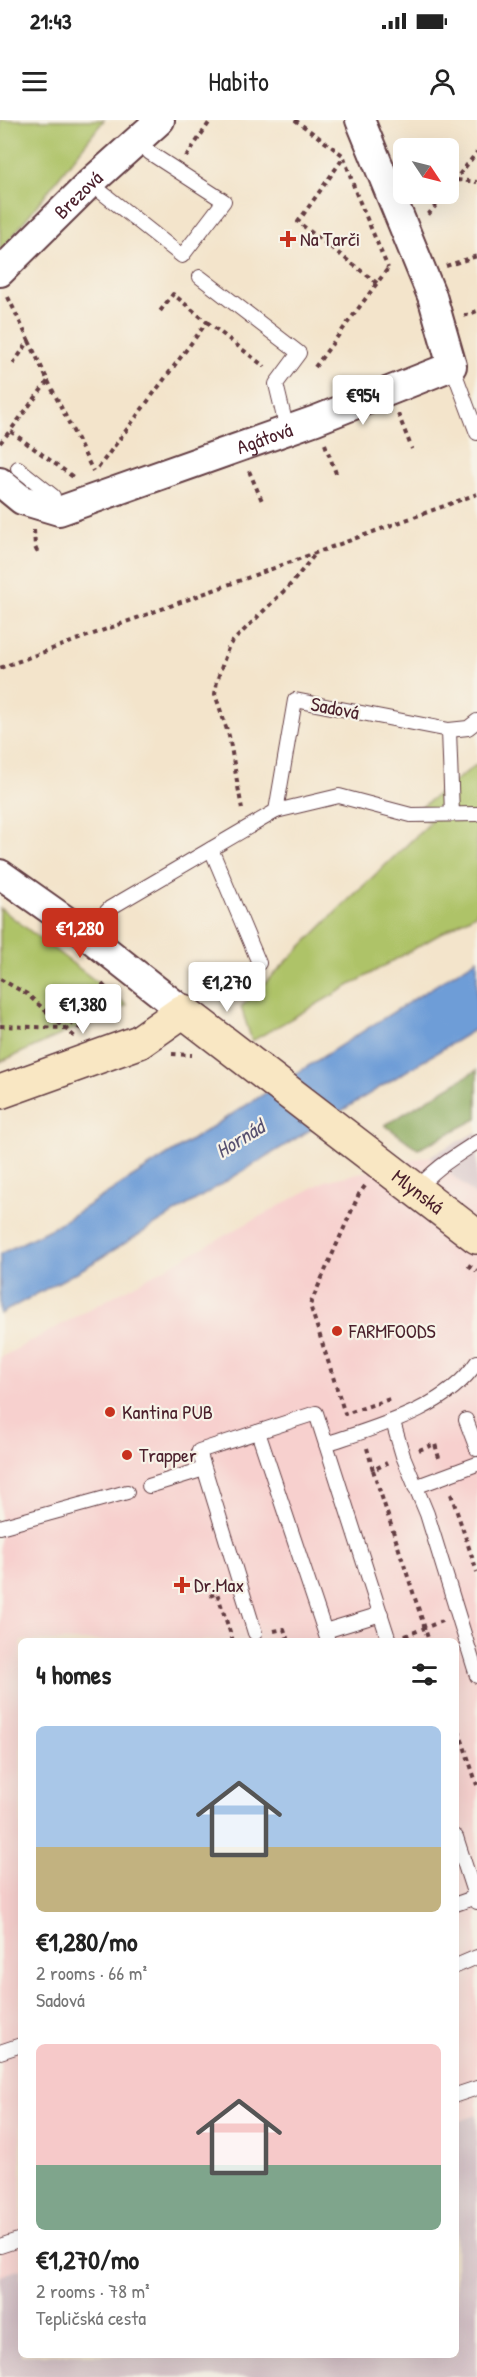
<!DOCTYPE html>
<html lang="en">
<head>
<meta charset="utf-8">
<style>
  body { margin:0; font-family:"Patrick Hand",sans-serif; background:#f6f6f6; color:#222; height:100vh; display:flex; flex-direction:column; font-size:22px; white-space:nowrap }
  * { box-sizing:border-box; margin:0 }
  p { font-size:20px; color:#767676 }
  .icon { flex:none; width:33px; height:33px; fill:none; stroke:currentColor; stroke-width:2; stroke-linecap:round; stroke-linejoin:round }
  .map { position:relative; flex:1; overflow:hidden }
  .drawer { position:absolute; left:18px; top:1518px; width:441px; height:720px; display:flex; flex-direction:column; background:#fff; border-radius:9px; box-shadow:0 6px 24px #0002 }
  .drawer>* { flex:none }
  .needle { width:39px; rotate:125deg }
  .buttons { position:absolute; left:393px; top:18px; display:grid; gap:12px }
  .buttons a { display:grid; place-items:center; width:66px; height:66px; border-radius:9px; background:#fff; box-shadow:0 6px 24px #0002; font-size:30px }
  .price { position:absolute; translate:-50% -51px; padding:0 14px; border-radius:6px; background:#fff; color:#222; font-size:20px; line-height:39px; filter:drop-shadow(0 2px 3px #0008) }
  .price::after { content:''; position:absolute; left:50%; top:36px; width:18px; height:14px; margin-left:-9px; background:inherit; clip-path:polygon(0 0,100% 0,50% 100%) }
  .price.current { background:#c8321e; color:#fff }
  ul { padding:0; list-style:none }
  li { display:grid; align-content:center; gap:12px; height:318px; padding:0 18px }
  li span { display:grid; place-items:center; height:186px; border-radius:9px; color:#555 }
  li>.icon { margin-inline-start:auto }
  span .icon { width:108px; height:108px; fill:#fffc; stroke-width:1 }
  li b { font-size:26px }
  h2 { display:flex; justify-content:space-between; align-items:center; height:72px; padding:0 18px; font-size:26px }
  .status { display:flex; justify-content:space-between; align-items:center; height:42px; padding:0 30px; background:#fff; direction:ltr }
  .status svg { height:16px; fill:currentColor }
  header { display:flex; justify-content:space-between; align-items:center; height:78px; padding:0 18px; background:#fff; font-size:27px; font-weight:600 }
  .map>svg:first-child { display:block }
</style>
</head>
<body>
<div class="status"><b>21:43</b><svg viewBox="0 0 49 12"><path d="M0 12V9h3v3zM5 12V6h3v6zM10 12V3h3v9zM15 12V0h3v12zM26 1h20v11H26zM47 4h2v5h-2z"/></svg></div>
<header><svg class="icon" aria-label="menu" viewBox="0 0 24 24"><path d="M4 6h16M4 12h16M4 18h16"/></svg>Habito<svg class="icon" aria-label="person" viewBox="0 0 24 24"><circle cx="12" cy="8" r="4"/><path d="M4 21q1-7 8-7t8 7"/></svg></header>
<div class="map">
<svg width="477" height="2257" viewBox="0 0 477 2257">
  <rect width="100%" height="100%" fill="#f7f3e8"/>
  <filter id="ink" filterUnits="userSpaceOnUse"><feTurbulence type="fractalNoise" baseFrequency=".0167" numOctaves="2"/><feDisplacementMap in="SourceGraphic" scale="12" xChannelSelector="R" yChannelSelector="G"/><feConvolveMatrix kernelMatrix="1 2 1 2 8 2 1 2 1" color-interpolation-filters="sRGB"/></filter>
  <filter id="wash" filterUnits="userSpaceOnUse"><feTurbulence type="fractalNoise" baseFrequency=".008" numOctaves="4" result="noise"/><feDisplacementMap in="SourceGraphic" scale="24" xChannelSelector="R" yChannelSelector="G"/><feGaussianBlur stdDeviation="1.35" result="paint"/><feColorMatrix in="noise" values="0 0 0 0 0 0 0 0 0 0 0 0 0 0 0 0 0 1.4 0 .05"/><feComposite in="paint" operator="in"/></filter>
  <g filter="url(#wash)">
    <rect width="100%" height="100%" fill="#f3e4cb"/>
    <polygon fill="#f7d0ce" points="430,1036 477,1077 477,1995 456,2002 456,1521 21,1521 21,2149 0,2156 0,1238 325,1061"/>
    <g fill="#d2bec4">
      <polygon points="477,1012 477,1077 430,1036"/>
      <polygon points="477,1995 477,2257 0,2257 0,2156 21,2149 21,2235 456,2235 456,2002"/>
    </g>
    <g fill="#aec367" stroke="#7c7149" stroke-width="1.5">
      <polygon points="0,0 104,0 0,132"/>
      <polygon points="477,644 477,793 252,921 241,887 341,787 431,702 411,695"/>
      <polygon points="0,788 127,885 0,942"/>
    </g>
    <polygon fill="#8aa95c" stroke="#6a6444" stroke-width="1.5" points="477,950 477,999 418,1029 385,1005"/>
    <polygon fill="#6e9dd7" stroke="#5c5e81" stroke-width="1.5" points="477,839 477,908 86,1147 0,1194 0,1134 54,1107"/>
  </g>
  <g filter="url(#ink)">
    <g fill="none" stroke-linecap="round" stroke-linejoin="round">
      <g stroke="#633d43" stroke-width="16">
        <g id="lane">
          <polyline points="90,63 182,136 224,81 150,33 137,19"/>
          <polyline points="200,157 299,233 276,264 287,310"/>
          <polyline points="452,246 477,313"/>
          <polyline points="18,348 53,376 46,386"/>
          <polyline points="449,610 468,608 477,601"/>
          <polyline points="452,694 449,610 295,580 276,691 339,676 411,695 477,694"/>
          <polyline points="211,729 259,843"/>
          <polyline points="85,814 110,788 276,691"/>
          <path d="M 416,1071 C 433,1049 454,1037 477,1022"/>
          <polyline points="466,1300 477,1329"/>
          <polyline points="393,1302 403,1336 427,1394 477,1556"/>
          <polyline points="258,1312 328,1521"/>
          <path d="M 326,1324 C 376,1307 446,1289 477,1242"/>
          <polyline points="149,1366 204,1349"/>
          <polyline points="415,1367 477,1344"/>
          <polyline points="0,1407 127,1372"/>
          <polyline points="325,1511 381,1494"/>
          <polyline points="255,1513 199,1331 316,1293 389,1521"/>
          <polyline points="456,1717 477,1782"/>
          <polyline points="456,1784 476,1777"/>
          <polyline points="456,1846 477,1837"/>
          <polyline points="0,1932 21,1925"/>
          <polyline points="456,1975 477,1968"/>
          <polyline points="0,2126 21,2119"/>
        </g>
      </g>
      <g stroke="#633d43" stroke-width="32">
        <g id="street">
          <path id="s1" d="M 0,152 L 90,63 L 160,0"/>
          <path id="s2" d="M 0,362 L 22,380 L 59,391 L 316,300 L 452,246 L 432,176 L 360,0"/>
          <polyline points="0,754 85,814 183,891"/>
        </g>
      </g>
      <g stroke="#633d43" stroke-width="36">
        <g id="secondary">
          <path id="s3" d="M 0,972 L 139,922 L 183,891 L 477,1117"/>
        </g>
      </g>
      <g stroke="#633d43" stroke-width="4" stroke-dasharray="4.5 4.5" stroke-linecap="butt">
        <polyline points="295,0 344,36"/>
        <polyline points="186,37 211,0"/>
        <polyline points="448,59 477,62"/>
        <polyline points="448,69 477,32"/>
        <polyline points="428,95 445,74"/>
        <polyline points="446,146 477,136"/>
        <polyline points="377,163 298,102 344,37 356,73 388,148"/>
        <polyline points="8,177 29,221 13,244"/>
        <polyline points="464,196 477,191"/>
        <polyline points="207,202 265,247"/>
        <polyline points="29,221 48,261 10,311 76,359"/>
        <polyline points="315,247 389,147"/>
        <polyline points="48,261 93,351"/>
        <polyline points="398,294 412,329"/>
        <polyline points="0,323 10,311"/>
        <polyline points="325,324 337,356"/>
        <polyline points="98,348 207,202 173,174 158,194"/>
        <polyline points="249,351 263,383"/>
        <polyline points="34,410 35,427 39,436"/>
        <polyline points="0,548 477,374"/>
        <polyline points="242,689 229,616 215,574 217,561 229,525 292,463 315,434"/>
        <polyline points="0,859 27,874 75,917"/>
        <path d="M 102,864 C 114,877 119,885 111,902"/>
        <polyline points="70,903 108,870"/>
        <polyline points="0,906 66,908 70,903 86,911"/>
        <polyline points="172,934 192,935"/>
        <polyline points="365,1066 359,1074 310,1185 345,1294 393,1278"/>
        <polyline points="468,1145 477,1151"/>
        <polyline points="367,1328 373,1350 387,1343"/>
        <polyline points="419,1330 435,1324 439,1338"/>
        <polyline points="373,1350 429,1521"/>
        <polyline points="451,1374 477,1452"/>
        <polyline points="210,1476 217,1473 233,1521"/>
        <polyline points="274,1511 284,1509 288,1521"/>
        <polyline points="405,1516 442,1501"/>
        <polyline points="456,1602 477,1665"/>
      </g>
      <use href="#lane" stroke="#fff" stroke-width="14"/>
      <use href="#street" stroke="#fff" stroke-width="28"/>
      <use href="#secondary" stroke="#f9e7c3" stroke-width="33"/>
    </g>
  </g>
  <g fill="#c8321e" stroke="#f7f3e8" stroke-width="2">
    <path d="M285 110h6v6h6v6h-6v6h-6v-6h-6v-6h6z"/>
    <circle cx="337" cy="1211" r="6"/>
    <circle cx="110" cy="1292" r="6"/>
    <circle cx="127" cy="1335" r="6"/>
    <path d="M179 1456h6v6h6v6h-6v6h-6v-6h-6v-6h6z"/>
  </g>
  <g text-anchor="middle" stroke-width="4.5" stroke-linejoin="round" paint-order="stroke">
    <g font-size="20" fill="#4a1f2b" stroke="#f7f3e8">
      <text dy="7" stroke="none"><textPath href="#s1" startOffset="110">Brezová</textPath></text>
      <text dy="7" stroke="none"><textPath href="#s2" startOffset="285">Agátová</textPath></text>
      <text transform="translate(335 588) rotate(11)" y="7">Sadová</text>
      <text dy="7" stroke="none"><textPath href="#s3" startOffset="498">Mlynská</textPath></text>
    </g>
    <g font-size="20" fill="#4a1f2b" stroke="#f7f3e8" text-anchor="start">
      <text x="300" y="126">Na Tarči</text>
      <text x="349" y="1218">FARMFOODS</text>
      <text x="122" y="1299">Kantina PUB</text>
      <text x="139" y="1342">Trapper</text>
      <text x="194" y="1472">Dr.Max</text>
    </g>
    <g font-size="21" font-style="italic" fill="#585170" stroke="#f7f3e8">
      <text transform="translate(240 1019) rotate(-32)" y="7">Hornád</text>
    </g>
  </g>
</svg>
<div class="buttons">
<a><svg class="needle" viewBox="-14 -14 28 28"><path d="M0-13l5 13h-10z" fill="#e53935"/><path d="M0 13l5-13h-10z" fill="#767676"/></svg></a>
</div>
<b class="price" style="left:363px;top:306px">€954</b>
<b class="price current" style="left:80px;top:839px">€1,280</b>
<b class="price" style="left:227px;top:893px">€1,270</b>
<b class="price" style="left:83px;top:915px">€1,380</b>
<section class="drawer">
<h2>4 homes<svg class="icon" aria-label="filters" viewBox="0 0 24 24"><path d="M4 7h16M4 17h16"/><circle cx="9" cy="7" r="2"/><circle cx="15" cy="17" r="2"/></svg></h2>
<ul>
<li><span style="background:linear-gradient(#a9c7e8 65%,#c2b280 0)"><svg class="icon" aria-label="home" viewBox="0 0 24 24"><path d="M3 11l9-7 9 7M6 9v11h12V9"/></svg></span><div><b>€1,280/mo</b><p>2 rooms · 66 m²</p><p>Sadová</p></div></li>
<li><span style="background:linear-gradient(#f6c9c9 65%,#7fa58c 0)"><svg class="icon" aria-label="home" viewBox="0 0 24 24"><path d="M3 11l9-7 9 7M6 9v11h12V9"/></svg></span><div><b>€1,270/mo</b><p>2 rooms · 78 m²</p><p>Tepličská cesta</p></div></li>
</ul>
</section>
</div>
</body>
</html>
